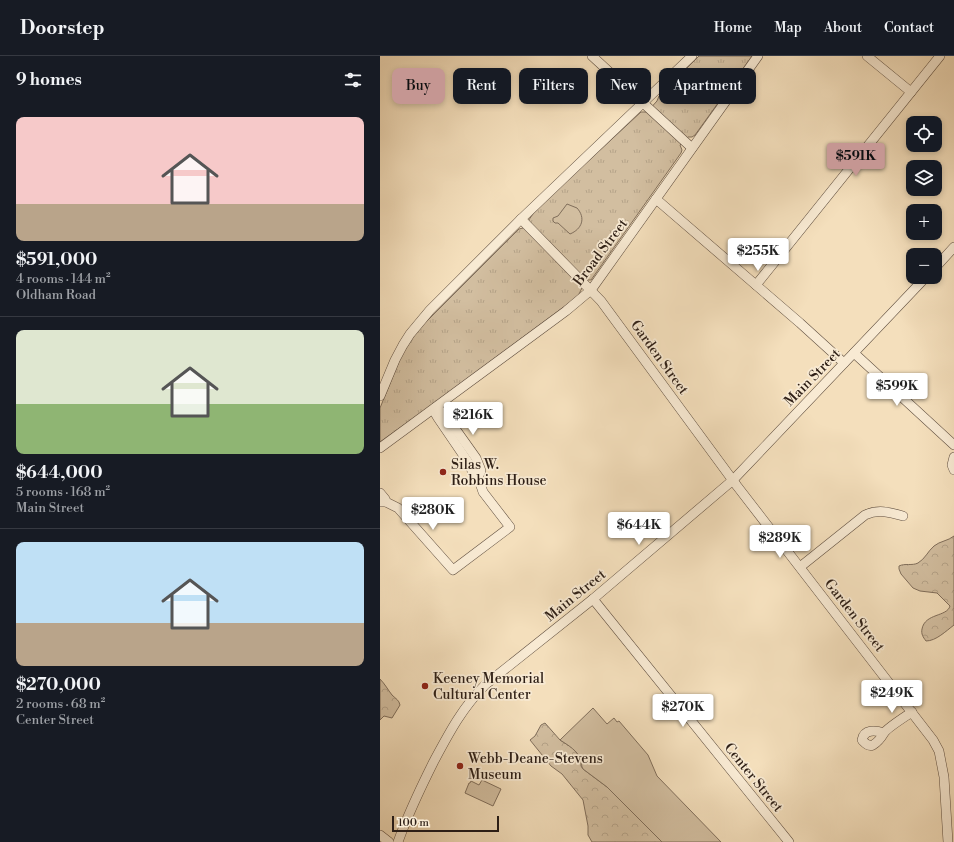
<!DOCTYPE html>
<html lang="en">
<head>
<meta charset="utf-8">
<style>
  body { margin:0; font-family:"Libre Bodoni",serif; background:#20242c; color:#f1f3f6; height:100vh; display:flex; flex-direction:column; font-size:15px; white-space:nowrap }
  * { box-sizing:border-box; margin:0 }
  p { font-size:13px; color:#9ea1a6 }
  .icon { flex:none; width:22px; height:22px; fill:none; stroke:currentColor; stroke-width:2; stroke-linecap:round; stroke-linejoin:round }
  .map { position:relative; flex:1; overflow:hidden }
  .panel { display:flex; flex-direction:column; background:#171b24; width:380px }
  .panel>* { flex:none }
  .guide { position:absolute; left:12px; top:12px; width:380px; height:36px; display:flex; gap:8px }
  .fabs { position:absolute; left:526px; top:60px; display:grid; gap:8px }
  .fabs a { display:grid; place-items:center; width:36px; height:36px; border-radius:8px; background:#171b24; box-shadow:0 2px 6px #0003; font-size:20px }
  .scale { position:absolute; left:12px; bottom:10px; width:107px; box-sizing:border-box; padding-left:4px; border:2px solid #2e1f16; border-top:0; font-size:11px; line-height:14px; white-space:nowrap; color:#2e1f16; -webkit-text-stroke:3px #f8ead3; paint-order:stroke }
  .price { position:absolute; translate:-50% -34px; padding:0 9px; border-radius:4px; background:#fff; color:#222; font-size:13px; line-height:26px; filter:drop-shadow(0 1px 2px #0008) }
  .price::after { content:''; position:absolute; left:50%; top:24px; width:12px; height:9px; margin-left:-6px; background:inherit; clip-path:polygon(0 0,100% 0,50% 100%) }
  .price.current { background:#c59692; color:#111 }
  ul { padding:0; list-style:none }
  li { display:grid; align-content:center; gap:8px; height:212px; padding:0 16px }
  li+li { border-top:1px solid #363941 }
  li span { display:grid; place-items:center; height:124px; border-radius:8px; color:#555 }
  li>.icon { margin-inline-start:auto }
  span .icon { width:72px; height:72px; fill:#fffc; stroke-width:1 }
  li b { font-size:17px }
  h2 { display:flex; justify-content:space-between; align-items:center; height:48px; padding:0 16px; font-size:17px }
  .pill { padding:0 14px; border-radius:8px; background:#171b24; box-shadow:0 2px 6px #0003; font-size:14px; line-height:36px }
  .pill.current { background:#c59692; color:#111 }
  header { display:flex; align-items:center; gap:24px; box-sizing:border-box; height:56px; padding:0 20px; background:#171b24; border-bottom:1px solid #363941 }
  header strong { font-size:19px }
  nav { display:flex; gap:22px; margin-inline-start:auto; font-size:14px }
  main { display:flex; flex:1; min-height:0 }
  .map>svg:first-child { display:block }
</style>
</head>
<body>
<header>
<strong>Doorstep</strong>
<nav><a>Home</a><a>Map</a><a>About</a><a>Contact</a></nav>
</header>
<main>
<section class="panel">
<h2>9 homes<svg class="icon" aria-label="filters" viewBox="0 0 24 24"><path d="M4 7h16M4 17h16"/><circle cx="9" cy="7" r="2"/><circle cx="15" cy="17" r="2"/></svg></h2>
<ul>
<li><span style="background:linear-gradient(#f6c9c9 70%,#b9a48a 0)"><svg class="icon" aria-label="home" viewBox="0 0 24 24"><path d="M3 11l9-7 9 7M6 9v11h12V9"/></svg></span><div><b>$591,000</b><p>4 rooms · 144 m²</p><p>Oldham Road</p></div></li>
<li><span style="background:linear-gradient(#dfe7d0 60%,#8fb573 0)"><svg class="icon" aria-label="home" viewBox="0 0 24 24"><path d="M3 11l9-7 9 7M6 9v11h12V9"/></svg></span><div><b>$644,000</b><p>5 rooms · 168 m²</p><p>Main Street</p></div></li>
<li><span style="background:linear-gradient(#bfe0f5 65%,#b9a48a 0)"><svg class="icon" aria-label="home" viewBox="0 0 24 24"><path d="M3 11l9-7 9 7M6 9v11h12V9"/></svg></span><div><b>$270,000</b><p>2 rooms · 68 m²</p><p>Center Street</p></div></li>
</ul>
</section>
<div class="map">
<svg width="574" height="786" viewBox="0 0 574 786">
  <defs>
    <pattern id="grass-tufts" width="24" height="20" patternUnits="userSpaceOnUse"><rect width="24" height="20" fill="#d2bea0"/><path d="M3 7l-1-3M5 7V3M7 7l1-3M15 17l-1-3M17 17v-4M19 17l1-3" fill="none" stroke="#b5a389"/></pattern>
    <pattern id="forest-crowns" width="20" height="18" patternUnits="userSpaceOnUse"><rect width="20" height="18" fill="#d2bea0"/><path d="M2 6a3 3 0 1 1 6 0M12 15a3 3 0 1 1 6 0" fill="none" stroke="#b5a389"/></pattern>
  </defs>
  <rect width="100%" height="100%" fill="#f4dfbc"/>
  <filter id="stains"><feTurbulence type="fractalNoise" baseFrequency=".005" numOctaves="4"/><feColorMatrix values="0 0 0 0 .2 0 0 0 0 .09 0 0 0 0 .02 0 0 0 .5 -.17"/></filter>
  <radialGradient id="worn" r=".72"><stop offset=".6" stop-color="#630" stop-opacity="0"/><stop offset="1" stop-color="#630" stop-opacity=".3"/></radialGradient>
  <polygon fill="url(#grass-tufts)" stroke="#806e5b" points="319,0 372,0 315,79 312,81 308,81 300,89 302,94 301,97 211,224 206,224 199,238 193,244 49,351 0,386 0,352 22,298 38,274 139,173 143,172 153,158 177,134 261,56 267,56 277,45 279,40"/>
  <g fill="url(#forest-crowns)" stroke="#806e5b">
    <path d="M 574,480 L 574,569 C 566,575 556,585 546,585 C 543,581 541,578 542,573 C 545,557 567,561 570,550 L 557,537 L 540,535 L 533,532 L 521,518 L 519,513 L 519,510 C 525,507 532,510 538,507 C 545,503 548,495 554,490 C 560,485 568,485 574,480 Z"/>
    <path d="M 0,623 C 5,628 8,634 12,639 C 16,643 19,644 20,649 L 12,662 L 4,660 L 0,664 Z"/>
    <polygon points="165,667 180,684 194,693 201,703 201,710 203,713 227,731 282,786 212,786 208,779 208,770 203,744 182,718 171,710 150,684 155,680 161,669"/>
  </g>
  <g fill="#d2bea0" stroke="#806e5b">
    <path d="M 187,148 L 197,152 C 206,162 202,173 190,178 L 178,167 L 175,167 L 173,165 L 173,162 L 178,160 Z"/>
    <path d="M 213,652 L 227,668 L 234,662 L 237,666 L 239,665 L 268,699 L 277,720 L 341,786 L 282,786 L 227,731 L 203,713 C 201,710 202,708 201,704 C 198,695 188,689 180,684 Z"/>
    <polygon points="102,724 121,733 113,750 85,737 89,727 90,727 91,725 99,729"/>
  </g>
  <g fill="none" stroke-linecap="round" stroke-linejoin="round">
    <g stroke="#604f40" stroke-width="10">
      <g id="minor">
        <polyline points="212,0 312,92"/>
        <polyline points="487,0 531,36"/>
        <polyline points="276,143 420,267 464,307"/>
        <polyline points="141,163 221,245 357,430 553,684 559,695 564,721 568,786"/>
        <polyline points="555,212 574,191"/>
        <polyline points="376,229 560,0"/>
        <polyline points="474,297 574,389"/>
        <polyline points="0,340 15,304 23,289 30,278 50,254 141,163 312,0"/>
        <polyline points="55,352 64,357 96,402 100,412 101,415 98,421"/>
        <polyline points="0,392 186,255 211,234 378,0"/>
        <polyline points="574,401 572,409 574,414"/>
        <polyline points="0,437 5,443 6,446"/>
        <polyline points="0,446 6,446 18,452 73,514 130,471 103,436 98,421 94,419 88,406 58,362 55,357 55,352"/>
        <path d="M 420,511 L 485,459 C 498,453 509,456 523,460"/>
        <polyline points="213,543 409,786"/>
        <path d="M 504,677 C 495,674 484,673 482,684 C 485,687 488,691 493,689 C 498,686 501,682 504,677 C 507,672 526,660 532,656"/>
        <polyline points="0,779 9,786"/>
        <path d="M 18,786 C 28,758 41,731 54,705 C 69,677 82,652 105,629 L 213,543 L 353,424 L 546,221"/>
      </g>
    </g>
    <use href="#minor" stroke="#f8ead3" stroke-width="9"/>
  </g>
  <g fill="#8f2418" stroke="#f8ead3" stroke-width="1.5">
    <circle cx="63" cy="416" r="4"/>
    <circle cx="45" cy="630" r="4"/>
    <circle cx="80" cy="710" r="4"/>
  </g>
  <g text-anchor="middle" stroke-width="3.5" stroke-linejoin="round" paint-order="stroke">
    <g font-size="14" fill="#2e1f16" stroke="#f8ead3">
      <text transform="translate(220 196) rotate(-53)" y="5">Broad Street</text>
      <text transform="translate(280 301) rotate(54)" y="5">Garden Street</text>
      <text transform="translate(432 321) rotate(-46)" y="5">Main Street</text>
      <text transform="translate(195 539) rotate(-39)" y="5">Main Street</text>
      <text transform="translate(475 559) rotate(52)" y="5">Garden Street</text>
      <text transform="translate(374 721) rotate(51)" y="5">Center Street</text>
    </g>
    <g font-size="14" fill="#2e1f16" stroke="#f8ead3" text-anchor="start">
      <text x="71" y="413">Silas W.<tspan x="71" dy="16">Robbins House</tspan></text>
      <text x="53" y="627">Keeney Memorial<tspan x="53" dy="16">Cultural Center</tspan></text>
      <text x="88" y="707">Webb-Deane-Stevens<tspan x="88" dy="16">Museum</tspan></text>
    </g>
  </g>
  <rect width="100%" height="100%" filter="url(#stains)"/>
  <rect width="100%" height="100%" fill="url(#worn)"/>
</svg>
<div class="fabs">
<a><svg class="icon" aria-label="locate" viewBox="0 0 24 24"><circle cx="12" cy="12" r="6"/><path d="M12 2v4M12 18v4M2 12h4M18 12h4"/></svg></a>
<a><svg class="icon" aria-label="layers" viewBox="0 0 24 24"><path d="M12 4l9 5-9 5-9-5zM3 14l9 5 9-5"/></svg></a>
<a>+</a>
<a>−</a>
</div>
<div class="scale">100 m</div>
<b class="price current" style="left:476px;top:121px">$591K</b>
<b class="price" style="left:378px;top:216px">$255K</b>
<b class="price" style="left:517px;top:351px">$599K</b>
<b class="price" style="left:93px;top:380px">$216K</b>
<b class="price" style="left:53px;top:475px">$280K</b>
<b class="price" style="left:259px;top:490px">$644K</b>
<b class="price" style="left:400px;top:503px">$289K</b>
<b class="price" style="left:512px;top:658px">$249K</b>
<b class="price" style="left:303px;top:672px">$270K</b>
<div class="guide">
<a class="pill current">Buy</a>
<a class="pill">Rent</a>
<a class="pill">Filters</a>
<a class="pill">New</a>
<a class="pill">Apartment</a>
</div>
</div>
</main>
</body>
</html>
